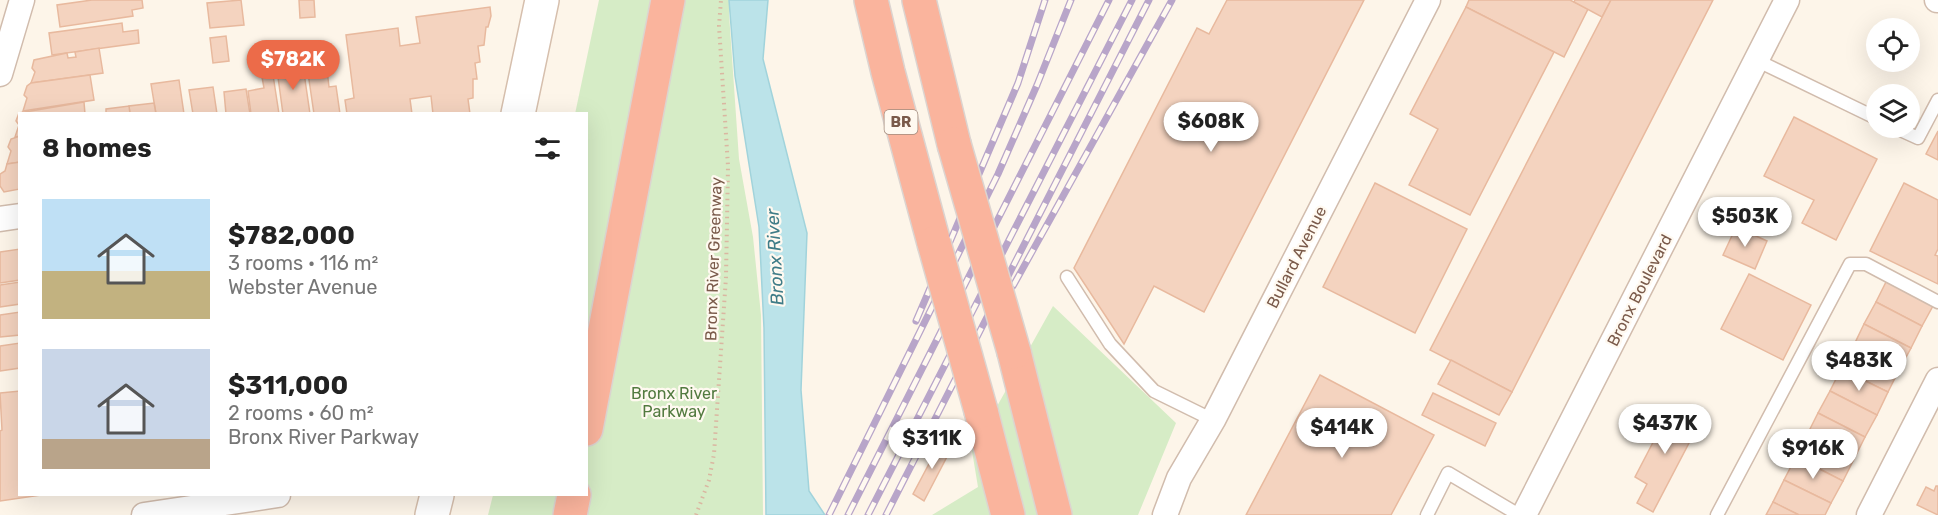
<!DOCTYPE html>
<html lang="en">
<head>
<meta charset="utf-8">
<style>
  body { margin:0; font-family:Rubik,sans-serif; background:#f2f2f2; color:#222; height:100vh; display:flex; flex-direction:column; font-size:22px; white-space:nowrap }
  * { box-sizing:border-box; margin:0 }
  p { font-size:20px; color:#767676 }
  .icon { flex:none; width:33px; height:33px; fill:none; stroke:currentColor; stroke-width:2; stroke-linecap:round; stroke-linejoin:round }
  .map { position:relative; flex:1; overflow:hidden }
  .sheet { position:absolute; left:18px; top:112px; width:570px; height:384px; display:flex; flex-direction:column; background:#fff; border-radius:0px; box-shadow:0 6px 24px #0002 }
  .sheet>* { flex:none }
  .tools { position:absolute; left:1866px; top:18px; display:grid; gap:12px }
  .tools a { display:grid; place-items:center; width:54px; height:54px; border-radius:50%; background:#fff; box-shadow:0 6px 24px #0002; font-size:30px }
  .price { position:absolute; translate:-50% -51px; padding:0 14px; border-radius:21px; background:#fff; color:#222; font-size:20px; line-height:39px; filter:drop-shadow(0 2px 3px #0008) }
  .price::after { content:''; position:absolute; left:50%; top:36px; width:18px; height:14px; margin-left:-9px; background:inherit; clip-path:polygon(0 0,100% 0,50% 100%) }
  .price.current { background:#ec6b49; color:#fff }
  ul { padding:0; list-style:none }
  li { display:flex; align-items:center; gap:18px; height:150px; padding:0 24px }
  li span { display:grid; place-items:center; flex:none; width:168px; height:120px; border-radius:0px; color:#555 }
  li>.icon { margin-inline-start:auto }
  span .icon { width:72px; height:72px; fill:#fffc; stroke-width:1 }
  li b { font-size:26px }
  h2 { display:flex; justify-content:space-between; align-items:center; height:72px; padding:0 24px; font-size:26px }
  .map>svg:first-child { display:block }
</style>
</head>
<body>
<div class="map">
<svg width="1938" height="515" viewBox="0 0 1938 515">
  <rect width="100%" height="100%" fill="#fdf5e9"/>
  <g fill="#d6ecc6">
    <polygon points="599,0 730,0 729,14 739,159 753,237 761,315 763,515 488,515 493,495 586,495 586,114 575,114"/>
    <polygon points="1053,306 1176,423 1138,515 932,515 978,487 972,451"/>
  </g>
  <polygon fill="#bbe3e9" stroke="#a1d3db" stroke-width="1.5" points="729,0 768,0 763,59 807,233 801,390 809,491 825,515 766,515 764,328 759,227 735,76"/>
  <g fill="#f4d3bf" stroke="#e8b99e" stroke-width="1.5">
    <polygon points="92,0 142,0 143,8 132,10 133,16 60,27 57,5"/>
    <polygon points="241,0 244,25 210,28 207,3"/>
    <polygon points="299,0 314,0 315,17 300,18"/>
    <polygon points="1227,0 1364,0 1204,312 1154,286 1124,344 1074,268 1197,28 1209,34"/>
    <polygon points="1469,0 1570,0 1588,9 1564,57 1466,7"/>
    <polygon points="1575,0 1611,0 1602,17 1574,2"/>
    <polygon points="1611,0 1713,0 1512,392 1430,350"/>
    <polygon points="490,7 491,16 488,27 486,27 484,45 478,46 480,62 475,63 477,79 473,79 473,98 468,99 470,114 433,114 431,96 410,99 412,114 347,114 345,100 354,98 346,35 398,28 400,46 420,43 416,17"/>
    <polygon points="1466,7 1554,52 1470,215 1409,185 1438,129 1410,114"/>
    <polygon points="122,23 123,32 138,30 139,43 52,55 49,33"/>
    <polygon points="226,36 229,61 213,63 210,38"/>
    <polygon points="99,48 103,73 31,83 35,72 32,68 34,60 67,53 68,58 76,57 75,52"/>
    <polygon points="303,66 310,114 283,114 277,70"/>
    <polygon points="327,70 329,87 336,86 340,114 314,114 308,73"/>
    <polygon points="90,75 94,100 23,111 27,98 24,95 27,86 31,83"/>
    <polygon points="273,75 279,114 251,114 248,91 264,88 262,77"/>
    <polygon points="179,80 184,114 156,114 151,84"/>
    <polygon points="213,87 217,114 193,114 189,90"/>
    <polygon points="246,89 250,114 226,114 224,92"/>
    <polygon points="84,102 85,114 20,114 20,136 15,137 19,125 16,121 19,113"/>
    <polygon points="154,103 156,114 130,114 129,106"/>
    <polygon points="129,106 130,114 106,114 106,109"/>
    <polygon points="1794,117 1877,159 1836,240 1802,223 1814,200 1764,176"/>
    <polygon points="1938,131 1938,160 1926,154"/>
    <polygon points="20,136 20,162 7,164 11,151 8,147 11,139"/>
    <polygon points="20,162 20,189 4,192 0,186 0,174 5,171 7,164"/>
    <polygon points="1375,183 1467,229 1415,333 1323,287"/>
    <polygon points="1904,183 1938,200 1938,249 1935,255 1938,256 1938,284 1870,251"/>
    <polygon points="1736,227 1767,241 1755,269 1723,255"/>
    <polygon points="20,249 20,280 0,283 0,252"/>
    <polygon points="1749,274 1811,305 1783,360 1721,329"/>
    <polygon points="1887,280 1934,304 1922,326 1876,302"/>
    <polygon points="20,282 20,304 0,307 0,285"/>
    <polygon points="1876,302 1922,326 1911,348 1864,324"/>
    <polygon points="20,312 20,335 0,337 0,315"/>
    <polygon points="1864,324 1911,348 1899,370 1853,347"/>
    <polygon points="20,343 20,368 0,371 0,346"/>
    <polygon points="1853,347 1899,370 1888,392 1841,369"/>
    <polygon points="1451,360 1512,392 1499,415 1438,384"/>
    <polygon points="1841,369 1888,392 1877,415 1830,391"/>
    <polygon points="1320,375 1434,435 1391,515 1246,515"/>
    <polygon points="20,391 20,495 41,495 0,501 0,431 2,430 0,393"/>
    <polygon points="1830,391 1877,415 1865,437 1818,413"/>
    <polygon points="1433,393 1496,423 1485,446 1422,415"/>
    <polygon points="1672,406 1701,420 1653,512 1637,503 1647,484 1635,477"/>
    <polygon points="1818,413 1865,437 1854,459 1807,435"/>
    <polygon points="1807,435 1854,459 1843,481 1796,457"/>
    <polygon points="941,441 952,447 924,501 913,494 931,460 929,456 933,448 937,447"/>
    <polygon points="1796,457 1843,481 1831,503 1784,480"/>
    <polygon points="1784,480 1831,503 1825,515 1799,515 1773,502"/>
    <polygon points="1936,486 1938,486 1938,515 1917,505 1926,487 1934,491"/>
    <polygon points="1773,502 1799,515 1766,515"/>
  </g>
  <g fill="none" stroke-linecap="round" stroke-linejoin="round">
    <g stroke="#d1bcad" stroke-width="15">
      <g id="lane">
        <polyline points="1756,60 1876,118"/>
        <polyline points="1896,128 1918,138 1938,100"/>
        <polyline points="1067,277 1110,344 1154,391 1213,420"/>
        <polyline points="1427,515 1448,473 1519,515"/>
        <polyline points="1717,515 1850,264 1866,264 1938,302"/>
      </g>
    </g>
    <g stroke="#d1bcad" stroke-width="27">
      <g id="street">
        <polyline points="1937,0 1938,0"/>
        <polyline points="0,74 22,0"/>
        <polyline points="0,219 20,216"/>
        <polyline points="144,515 278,495"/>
        <polyline points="1165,515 1179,478 1213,420 1428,0"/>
        <polyline points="1524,515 1787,0"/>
        <polyline points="1869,515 1938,380"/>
      </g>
    </g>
    <g stroke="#d6bfad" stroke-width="36">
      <g id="secondary">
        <polyline points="518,114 542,0"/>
        <polyline points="432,515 437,495"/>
      </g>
    </g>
    <g stroke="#dcd4d0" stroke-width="36">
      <g id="highway">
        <polyline points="871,0 888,72 934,243"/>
        <polyline points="919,0 954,144"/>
        <polyline points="1014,352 1055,515"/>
        <polyline points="981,411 1008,515"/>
        <polyline points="586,429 668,0"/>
        <polyline points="570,515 574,495"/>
      </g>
    </g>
    <polyline stroke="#dab6a1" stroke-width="4" stroke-dasharray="1.5 4.5" stroke-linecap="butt" points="696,515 709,480 714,454 726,277 728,166 719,26 721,0"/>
    <use href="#lane" stroke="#fff" stroke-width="12"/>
    <use href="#street" stroke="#fff" stroke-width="24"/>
    <use href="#secondary" stroke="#fff" stroke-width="33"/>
    <use href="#highway" stroke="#fab49d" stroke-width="33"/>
    <g stroke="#b8a5c9" stroke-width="7">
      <g id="rail">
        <polyline points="1013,286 1172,0"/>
        <polyline points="916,321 1018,83 1045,0"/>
        <polyline points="829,515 998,174 1037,85 1071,0"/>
        <polyline points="848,515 1109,0"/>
        <polyline points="868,515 1132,0"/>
        <polyline points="886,515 1149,0"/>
      </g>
    </g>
    <use href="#rail" stroke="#fff9f0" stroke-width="4.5" stroke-dasharray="14" stroke-linecap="butt"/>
    <g stroke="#dcd4d0" stroke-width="36" stroke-linecap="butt">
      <g id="highway-bridge">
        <polyline points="954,144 1014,352"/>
        <polyline points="934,243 981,411"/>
      </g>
    </g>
    <use href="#highway-bridge" stroke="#fab49d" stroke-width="33"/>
  </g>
  <g text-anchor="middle" stroke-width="4.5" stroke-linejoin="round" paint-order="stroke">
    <rect fill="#fff9f0" stroke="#a28a7c" stroke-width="1.5" x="884.5" y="110" width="33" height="24" rx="4.5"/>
    <g font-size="15" font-weight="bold" fill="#7a5a4a">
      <text x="901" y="127">BR</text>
    </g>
    <g font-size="16" fill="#7a5a4a" stroke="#fff9f0">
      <text transform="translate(1296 257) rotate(-63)" y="6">Bullard Avenue</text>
      <text transform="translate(713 259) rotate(-88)" y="6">Bronx River Greenway</text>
      <text transform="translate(1639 290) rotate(-63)" y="6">Bronx Boulevard</text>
    </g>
    <g font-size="16" fill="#527a3f" stroke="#fff9f0">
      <text x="674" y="399">Bronx River<tspan x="674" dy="18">Parkway</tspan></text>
    </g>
    <g font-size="18" font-style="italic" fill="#3f7c87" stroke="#fff9f0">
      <text transform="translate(775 257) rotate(-93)" y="6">Bronx River</text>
    </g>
  </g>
</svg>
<div class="tools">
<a><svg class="icon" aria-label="locate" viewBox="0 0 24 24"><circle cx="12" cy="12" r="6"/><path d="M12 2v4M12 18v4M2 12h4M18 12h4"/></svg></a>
<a><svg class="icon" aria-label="layers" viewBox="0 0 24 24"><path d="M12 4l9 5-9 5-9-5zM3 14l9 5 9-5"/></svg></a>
</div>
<b class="price current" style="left:293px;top:91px">$782K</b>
<b class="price" style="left:1211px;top:153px">$608K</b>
<b class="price" style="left:1745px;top:248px">$503K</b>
<b class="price" style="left:1859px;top:392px">$483K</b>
<b class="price" style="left:1665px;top:455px">$437K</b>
<b class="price" style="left:1342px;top:459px">$414K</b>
<b class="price" style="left:932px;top:470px">$311K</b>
<b class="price" style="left:1813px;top:480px">$916K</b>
<section class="sheet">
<h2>8 homes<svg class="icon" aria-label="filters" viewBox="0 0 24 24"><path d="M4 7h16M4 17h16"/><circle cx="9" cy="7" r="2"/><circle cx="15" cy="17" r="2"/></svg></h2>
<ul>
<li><span style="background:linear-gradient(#bfe0f5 60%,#c2b280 0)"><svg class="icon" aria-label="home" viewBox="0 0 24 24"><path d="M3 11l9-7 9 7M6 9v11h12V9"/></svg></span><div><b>$782,000</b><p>3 rooms · 116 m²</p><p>Webster Avenue</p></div></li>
<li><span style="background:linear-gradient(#c9d6e8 75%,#b9a48a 0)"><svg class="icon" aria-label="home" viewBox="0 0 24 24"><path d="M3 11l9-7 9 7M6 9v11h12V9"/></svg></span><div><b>$311,000</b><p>2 rooms · 60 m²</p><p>Bronx River Parkway</p></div></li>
</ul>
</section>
</div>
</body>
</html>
